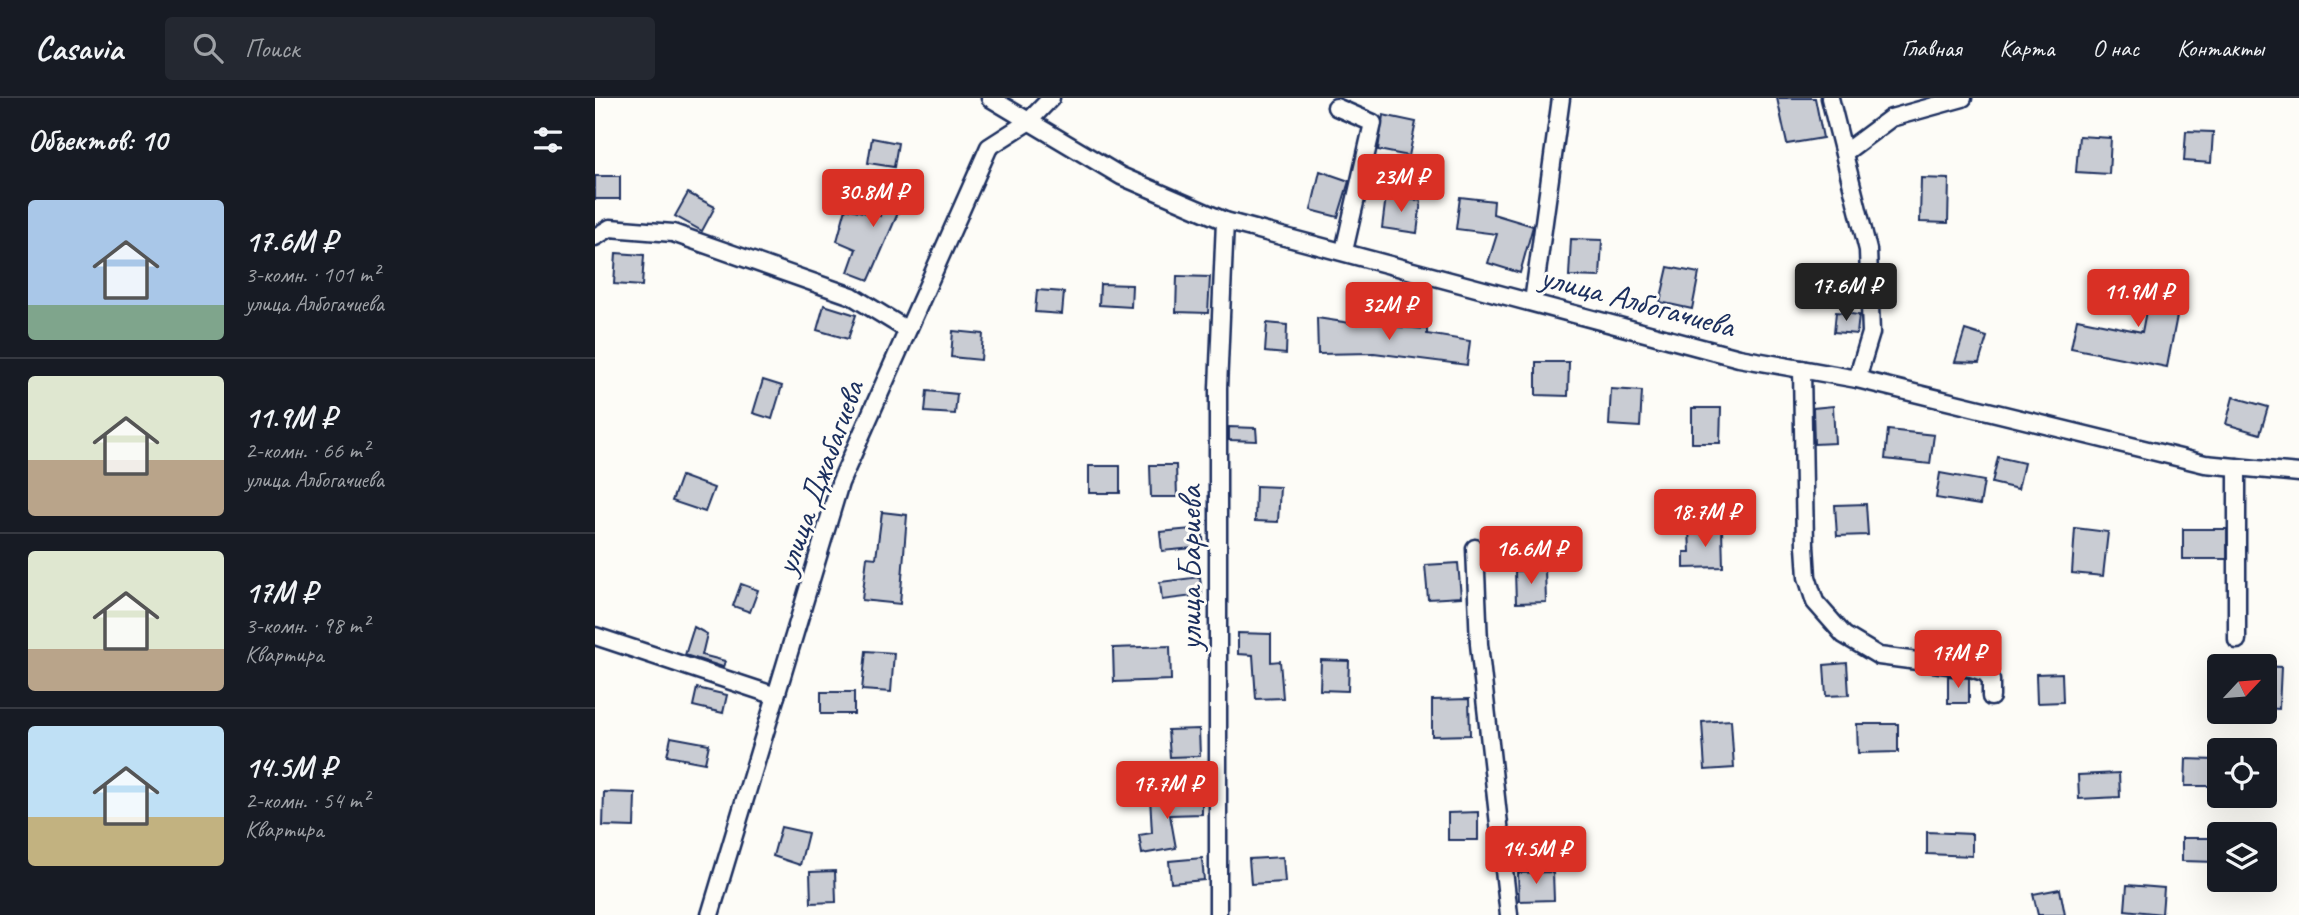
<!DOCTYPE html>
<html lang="ru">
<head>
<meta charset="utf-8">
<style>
  body { margin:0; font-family:Caveat,sans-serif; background:#242831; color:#f1f3f6; height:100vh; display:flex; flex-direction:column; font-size:26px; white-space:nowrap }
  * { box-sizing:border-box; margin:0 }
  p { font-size:23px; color:#9ea1a6 }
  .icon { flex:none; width:38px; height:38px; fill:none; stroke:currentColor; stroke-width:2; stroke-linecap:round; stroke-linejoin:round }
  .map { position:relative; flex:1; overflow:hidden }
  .details { display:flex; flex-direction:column; background:#171b24; width:595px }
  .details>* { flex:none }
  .needle { width:46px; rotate:64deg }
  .controls { position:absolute; left:1612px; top:556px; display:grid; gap:14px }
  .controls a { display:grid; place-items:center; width:70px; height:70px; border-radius:7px; background:#171b24; box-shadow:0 7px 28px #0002; font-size:35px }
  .price { position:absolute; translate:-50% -60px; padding:0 16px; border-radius:7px; background:#d93025; color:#fff; font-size:23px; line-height:46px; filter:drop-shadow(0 2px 4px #0008) }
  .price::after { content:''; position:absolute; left:50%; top:42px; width:21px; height:16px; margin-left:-10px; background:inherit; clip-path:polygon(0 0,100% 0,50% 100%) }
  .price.current { background:#222; color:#fff }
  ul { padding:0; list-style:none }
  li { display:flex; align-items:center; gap:21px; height:175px; padding:0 28px }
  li+li { border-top:2px solid #363941 }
  li span { display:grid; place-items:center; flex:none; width:196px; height:140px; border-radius:7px; color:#555 }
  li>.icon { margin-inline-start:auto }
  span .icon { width:84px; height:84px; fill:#fffc; stroke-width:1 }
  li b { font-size:30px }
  h2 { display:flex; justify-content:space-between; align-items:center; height:84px; padding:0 28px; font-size:30px }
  header { display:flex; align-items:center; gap:42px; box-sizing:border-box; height:98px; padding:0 35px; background:#171b24; border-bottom:2px solid #363941 }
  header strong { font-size:33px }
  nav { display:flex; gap:38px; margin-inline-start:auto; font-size:24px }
  .search { width:490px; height:63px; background:#242831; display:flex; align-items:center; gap:18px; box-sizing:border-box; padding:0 24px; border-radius:7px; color:#9ea1a6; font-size:26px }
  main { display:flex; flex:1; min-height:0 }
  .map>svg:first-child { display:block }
</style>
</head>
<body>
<header>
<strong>Casavia</strong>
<div class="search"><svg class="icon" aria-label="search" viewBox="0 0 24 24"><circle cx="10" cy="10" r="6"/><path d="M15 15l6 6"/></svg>Поиск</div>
<nav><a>Главная</a><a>Карта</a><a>О нас</a><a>Контакты</a></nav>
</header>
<main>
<section class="details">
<h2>Объектов: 10<svg class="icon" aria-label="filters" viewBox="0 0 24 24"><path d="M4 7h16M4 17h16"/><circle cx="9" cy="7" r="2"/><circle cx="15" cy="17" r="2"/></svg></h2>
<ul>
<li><span style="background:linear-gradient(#a9c7e8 75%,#7fa58c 0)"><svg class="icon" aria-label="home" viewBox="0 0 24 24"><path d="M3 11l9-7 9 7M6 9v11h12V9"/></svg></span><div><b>17.6M ₽</b><p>3-комн. · 101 m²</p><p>улица Албогачиева</p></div></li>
<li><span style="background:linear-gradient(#dfe7d0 60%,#b9a48a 0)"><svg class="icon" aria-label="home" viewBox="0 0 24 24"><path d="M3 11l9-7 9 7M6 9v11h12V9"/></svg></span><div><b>11.9M ₽</b><p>2-комн. · 66 m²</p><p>улица Албогачиева</p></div></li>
<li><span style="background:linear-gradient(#dfe7d0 70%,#b9a48a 0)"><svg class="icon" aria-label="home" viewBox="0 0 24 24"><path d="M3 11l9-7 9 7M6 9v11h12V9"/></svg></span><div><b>17M ₽</b><p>3-комн. · 98 m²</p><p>Квартира</p></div></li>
<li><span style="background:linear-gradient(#bfe0f5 65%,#c2b280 0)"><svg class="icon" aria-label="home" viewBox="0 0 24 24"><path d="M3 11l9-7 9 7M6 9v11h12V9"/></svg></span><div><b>14.5M ₽</b><p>2-комн. · 54 m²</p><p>Квартира</p></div></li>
</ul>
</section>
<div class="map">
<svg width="1704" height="817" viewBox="0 0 1704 817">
  <rect width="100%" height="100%" fill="#fdfcf7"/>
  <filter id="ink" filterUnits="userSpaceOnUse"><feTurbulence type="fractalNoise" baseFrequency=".0143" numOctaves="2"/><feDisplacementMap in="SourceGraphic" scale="14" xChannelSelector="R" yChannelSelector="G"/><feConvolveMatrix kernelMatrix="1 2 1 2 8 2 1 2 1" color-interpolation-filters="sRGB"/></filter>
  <g filter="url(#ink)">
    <g fill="#c9ccd3" stroke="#1b2f5e" stroke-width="2">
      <polygon points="1182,0 1220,0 1228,40 1192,46"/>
      <polygon points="788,17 821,24 814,58 783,52"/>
      <polygon points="1591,33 1618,34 1616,65 1589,63"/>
      <polygon points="1484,38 1516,40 1514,76 1481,74"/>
      <polygon points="277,40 303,45 299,69 273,65"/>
      <polygon points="725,73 754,83 743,119 716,112"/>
      <rect x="0" y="78" width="25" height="23"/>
      <polygon points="1326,80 1354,81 1353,125 1325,124"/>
      <polygon points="291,87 325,95 322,111 306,108 274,182 253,174 261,151 242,143 251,110 285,118"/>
      <polygon points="93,95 120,109 107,133 80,118"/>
      <polygon points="791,98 826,103 822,135 787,130"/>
      <polygon points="865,99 899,103 898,116 938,128 925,175 893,165 902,136 861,131"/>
      <polygon points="976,141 1007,142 1005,179 974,178"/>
      <polygon points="21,155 49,157 47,188 19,186"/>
      <polygon points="1073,169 1104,175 1097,211 1065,204"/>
      <polygon points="1558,176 1589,182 1572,269 1476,250 1482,221 1547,234"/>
      <polygon points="582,178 615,179 613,215 581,214"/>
      <polygon points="505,186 537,187 536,209 504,207"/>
      <polygon points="442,192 469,194 467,216 440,214"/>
      <polygon points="229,207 261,217 253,241 222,232"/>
      <polygon points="1241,214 1264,217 1262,236 1239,234"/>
      <polygon points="722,220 762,226 763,221 804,229 832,231 832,236 875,243 872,267 779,255 723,256"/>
      <polygon points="672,225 692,227 691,256 670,254"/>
      <polygon points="1370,232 1392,239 1384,265 1360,264"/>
      <polygon points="358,233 388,236 386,262 356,259"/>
      <polygon points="941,264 974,264 973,298 941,297"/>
      <polygon points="168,282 187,288 177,321 158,315"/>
      <polygon points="1016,291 1047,293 1045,329 1014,327"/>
      <polygon points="332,293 362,296 360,316 330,314"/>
      <polygon points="1638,299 1673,309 1665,336 1631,326"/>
      <polygon points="1238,308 1240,345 1219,346 1218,310"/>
      <polygon points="1097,310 1126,310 1125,345 1097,345"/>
      <polygon points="634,329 661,330 662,343 634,342"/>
      <polygon points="1293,332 1339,337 1335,366 1290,361"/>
      <polygon points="1403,359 1429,365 1423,391 1397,385"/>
      <polygon points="555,367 581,367 582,399 556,399"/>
      <rect x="494" y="368" width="31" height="27"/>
      <polygon points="1345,375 1389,383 1385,407 1341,400"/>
      <polygon points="86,378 119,390 110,414 77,403"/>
      <polygon points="661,388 685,389 683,424 660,423"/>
      <polygon points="1271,406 1273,437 1242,438 1240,407"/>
      <polygon points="287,414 312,417 305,506 267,502 272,459 281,460"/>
      <polygon points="607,430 609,449 567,453 565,434"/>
      <polygon points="1127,430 1128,469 1089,470 1089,454 1095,454 1094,431"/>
      <polygon points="1480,430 1513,434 1508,478 1477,475"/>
      <rect x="1588" y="431" width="44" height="30"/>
      <polygon points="863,465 866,499 833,501 830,467"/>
      <polygon points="950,471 951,504 921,505 920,473"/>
      <polygon points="605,479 607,497 567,502 565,484"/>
      <polygon points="146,486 163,492 155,514 138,508"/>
      <polygon points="99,529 112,536 107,557 130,563 128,569 90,557"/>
      <polygon points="643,535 676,536 676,564 685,563 688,600 661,601 658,557 643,556"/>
      <polygon points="575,548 576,582 519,584 518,550"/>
      <polygon points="271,553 299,555 296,594 267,592"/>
      <polygon points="726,562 754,563 753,593 725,592"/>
      <polygon points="1252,565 1254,597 1231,598 1229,567"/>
      <polygon points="1670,568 1686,569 1684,611 1670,610"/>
      <polygon points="1467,575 1468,604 1442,605 1441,576"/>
      <polygon points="1353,578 1374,580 1374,605 1353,605"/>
      <polygon points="102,590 132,597 128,615 98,608"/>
      <rect x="226" y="594" width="33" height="22"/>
      <polygon points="874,601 875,637 837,638 837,602"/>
      <polygon points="1136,622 1139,670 1110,672 1107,624"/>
      <polygon points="1262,626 1303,626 1303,654 1263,655"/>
      <polygon points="604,631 605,658 575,659 573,632"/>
      <polygon points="76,639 114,646 110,665 72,658"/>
      <polygon points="1591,661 1621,662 1620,688 1590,688"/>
      <polygon points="1524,675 1525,699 1484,701 1483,677"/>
      <polygon points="9,694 40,695 39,729 8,728"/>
      <polygon points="607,697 607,716 575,717 581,750 547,756 544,737 557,735 555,699"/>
      <polygon points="883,714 883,742 853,742 853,715"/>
      <polygon points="186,729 213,735 205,767 178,758"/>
      <polygon points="1332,734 1377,736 1377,758 1332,756"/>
      <polygon points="1587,740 1621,740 1621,764 1587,763"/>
      <polygon points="688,759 690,784 656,786 654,761"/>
      <polygon points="607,760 609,782 576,785 574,763"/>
      <polygon points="240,773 241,804 216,805 215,774"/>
      <polygon points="958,774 959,802 924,803 923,775"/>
      <polygon points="1532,787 1569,790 1567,816 1530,812"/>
      <polygon points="1465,791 1470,817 1443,817 1438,796"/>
    </g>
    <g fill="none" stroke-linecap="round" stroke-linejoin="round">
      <g stroke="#1b2f5e" stroke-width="21">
        <g id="minor">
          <polyline points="395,0 526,78 630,123 1144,260 1262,281 1610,366 1704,375"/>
          <polyline points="1235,0 1273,152 1276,235 1262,281"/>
          <polyline points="741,9 778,25 749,153"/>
          <polyline points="1249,55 1296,20 1368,0"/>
          <polyline points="0,139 15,130 78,135 257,198 311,231"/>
          <polyline points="938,204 966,0"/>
          <polyline points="1207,271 1210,448 1212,479 1220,504 1249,537 1284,558 1376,570 1391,575 1396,582 1396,599"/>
          <polyline points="1642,369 1642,542"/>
          <polyline points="880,450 884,546 914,817"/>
          <polyline points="0,538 181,598"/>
          <polyline points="115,817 245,385 394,49 433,24 456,0"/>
          <polyline points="623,817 623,290 630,123"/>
        </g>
      </g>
      <use href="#minor" stroke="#fdfcf7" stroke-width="16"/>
    </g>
  </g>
  <g text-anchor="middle" stroke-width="6" stroke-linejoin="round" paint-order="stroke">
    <g font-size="33" fill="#1b2f5e" stroke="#fdfcf7">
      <text transform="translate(1043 202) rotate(15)" y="12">улица Албогачиева</text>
      <text transform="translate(223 379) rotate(-70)" y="12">улица Джабагиева</text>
      <text transform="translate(594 470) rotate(-90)" y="12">улица Бариева</text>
    </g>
  </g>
</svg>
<div class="controls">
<a><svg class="needle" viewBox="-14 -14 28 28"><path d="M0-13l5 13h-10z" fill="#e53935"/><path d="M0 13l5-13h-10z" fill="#9ea1a6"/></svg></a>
<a><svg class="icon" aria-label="locate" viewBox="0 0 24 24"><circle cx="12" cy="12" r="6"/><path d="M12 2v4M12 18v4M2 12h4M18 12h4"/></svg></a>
<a><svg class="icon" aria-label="layers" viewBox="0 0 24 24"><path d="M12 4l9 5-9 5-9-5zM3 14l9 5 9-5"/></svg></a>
</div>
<b class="price" style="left:806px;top:116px">23M ₽</b>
<b class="price" style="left:278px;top:131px">30.8M ₽</b>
<b class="price current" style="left:1251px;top:225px">17.6M ₽</b>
<b class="price" style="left:1543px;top:231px">11.9M ₽</b>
<b class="price" style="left:794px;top:244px">32M ₽</b>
<b class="price" style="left:1110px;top:451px">18.7M ₽</b>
<b class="price" style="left:936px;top:488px">16.6M ₽</b>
<b class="price" style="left:1363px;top:592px">17M ₽</b>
<b class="price" style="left:572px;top:723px">17.7M ₽</b>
<b class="price" style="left:941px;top:788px">14.5M ₽</b>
</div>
</main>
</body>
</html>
